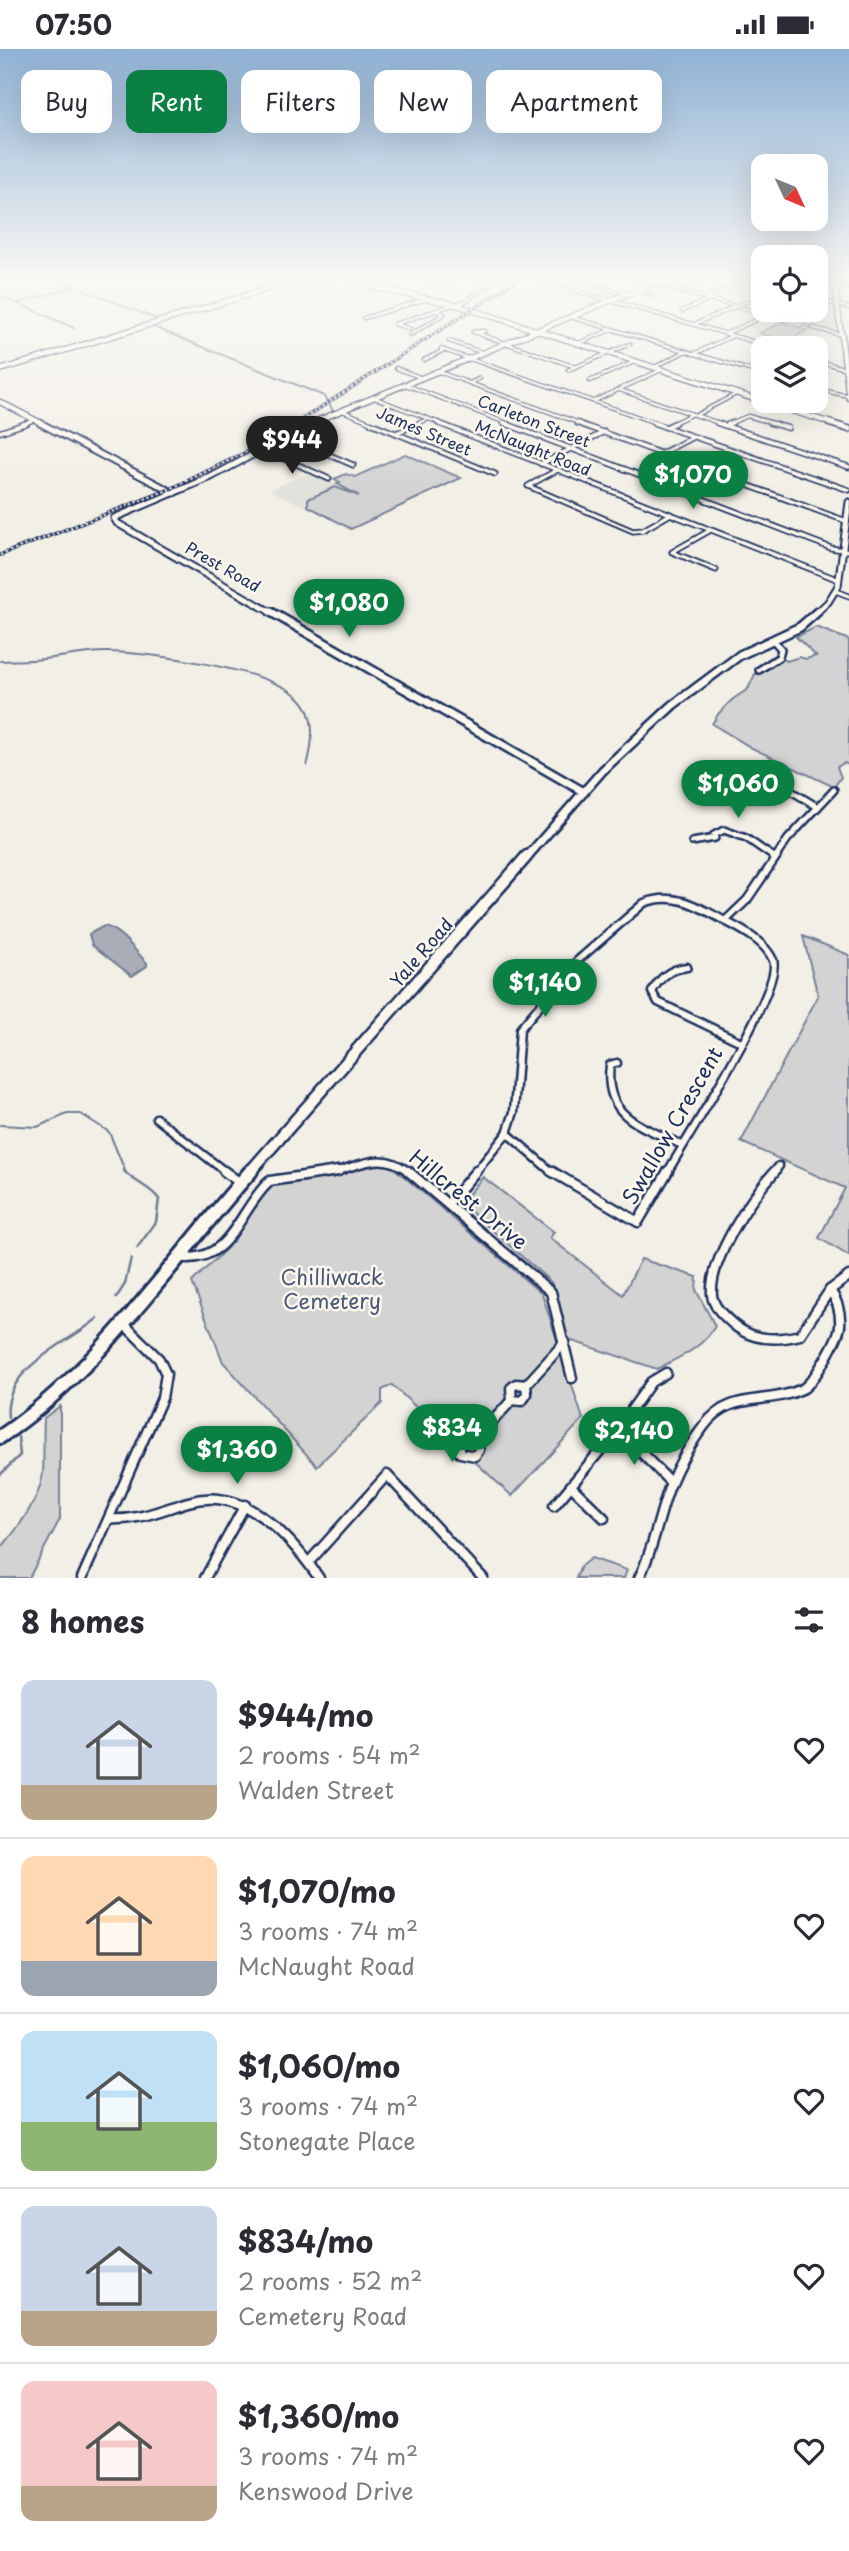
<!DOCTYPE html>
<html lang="en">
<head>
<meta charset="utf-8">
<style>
  body { margin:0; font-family:"Playpen Sans",sans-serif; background:#f7f7f7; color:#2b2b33; height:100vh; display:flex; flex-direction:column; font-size:26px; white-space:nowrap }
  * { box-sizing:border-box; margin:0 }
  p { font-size:23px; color:#7c7c81 }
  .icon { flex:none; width:38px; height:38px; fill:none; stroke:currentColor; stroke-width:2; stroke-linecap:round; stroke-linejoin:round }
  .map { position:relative; height:1529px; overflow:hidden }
  .sheet { display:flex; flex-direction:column; background:#fff; flex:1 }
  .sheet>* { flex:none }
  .hud { position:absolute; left:21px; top:21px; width:808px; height:63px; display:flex; gap:14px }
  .needle { width:46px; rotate:134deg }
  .tools { position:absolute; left:751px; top:105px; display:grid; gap:14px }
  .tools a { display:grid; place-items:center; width:77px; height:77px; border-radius:14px; background:#fff; box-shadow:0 7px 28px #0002; font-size:35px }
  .price { position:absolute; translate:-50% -60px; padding:0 16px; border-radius:24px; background:#0b8043; color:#fff; font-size:23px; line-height:46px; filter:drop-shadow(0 2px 4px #0008) }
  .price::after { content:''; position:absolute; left:50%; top:42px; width:21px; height:16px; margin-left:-10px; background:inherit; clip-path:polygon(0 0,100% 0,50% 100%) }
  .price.selected { background:#222; color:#fff }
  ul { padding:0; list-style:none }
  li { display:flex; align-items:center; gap:21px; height:175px; padding:0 21px }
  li+li { border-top:2px solid #e1e1e2 }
  li span { display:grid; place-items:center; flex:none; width:196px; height:140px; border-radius:14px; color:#555 }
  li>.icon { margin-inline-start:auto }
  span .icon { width:84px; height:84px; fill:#fffc; stroke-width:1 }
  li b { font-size:30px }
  h2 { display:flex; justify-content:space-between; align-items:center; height:84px; padding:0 21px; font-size:30px }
  .tag { padding:0 24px; border-radius:14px; background:#fff; box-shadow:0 7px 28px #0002; font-size:24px; line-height:63px }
  .tag.selected { background:#0b8043; color:#fff }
  .status { display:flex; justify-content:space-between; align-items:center; height:49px; padding:0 35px; background:#fff; direction:ltr }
  .status svg { height:19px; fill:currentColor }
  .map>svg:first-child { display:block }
</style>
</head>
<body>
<div class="status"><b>07:50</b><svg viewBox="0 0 49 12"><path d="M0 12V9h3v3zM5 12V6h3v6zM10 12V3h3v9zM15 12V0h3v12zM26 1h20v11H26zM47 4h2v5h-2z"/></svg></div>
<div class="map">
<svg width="849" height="1529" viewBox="0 0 849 1529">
  <rect width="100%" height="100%" fill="#f2efe6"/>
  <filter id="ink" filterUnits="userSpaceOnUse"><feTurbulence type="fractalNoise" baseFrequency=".0143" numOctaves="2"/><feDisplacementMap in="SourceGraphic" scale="14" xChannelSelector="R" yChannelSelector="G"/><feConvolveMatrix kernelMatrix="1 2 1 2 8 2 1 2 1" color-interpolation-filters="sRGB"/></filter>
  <g filter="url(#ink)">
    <g fill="#e2e1dc">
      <polygon points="311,228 326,228 346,239 306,251 274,239"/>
      <polygon points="806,261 835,265 841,275 842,285 816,279 809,282 813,284 791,296 754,285"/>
      <polygon points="310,423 360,446 320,465 270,441"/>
    </g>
    <g fill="#d2d3d2" stroke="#768198" stroke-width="2">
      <polygon points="783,273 801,279 804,276 812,278 787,292 760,284"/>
      <polygon points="405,405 461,429 351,480 308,457 308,450 335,438 359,447 337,435 340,433 334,430 346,425 355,428"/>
      <polygon points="816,578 849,591 849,716 844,714 837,718 841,728 834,738 752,699 712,675 719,664 733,650 748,640 755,625 781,609 787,612 799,608 806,610 816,607 796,588"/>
      <polygon points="803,887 849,906 849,1207 819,1189 845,1139 741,1093 818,947"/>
      <polygon points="387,1113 542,1245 583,1370 512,1447 392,1336 382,1341 382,1354 317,1417 223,1313 192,1233 227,1199 261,1145 271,1138 281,1132 301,1133"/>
      <path d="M 483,1128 L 554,1183 L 550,1189 L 623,1246 L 641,1210 L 697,1228 L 696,1241 L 715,1277 C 702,1300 679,1308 657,1320 L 569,1291 L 551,1233 L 461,1154 Z"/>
      <path d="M 60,1357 L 60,1470 L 29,1529 L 0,1529 L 0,1500 C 17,1481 40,1450 43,1424 C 44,1406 43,1387 44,1369 Z"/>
      <polygon points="591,1509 627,1521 624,1529 576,1529 581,1517"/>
    </g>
    <path fill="#a9adb7" stroke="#707b93" stroke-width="2" d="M 104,877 C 120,880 136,903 147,914 L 147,917 L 132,927 L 92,896 L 89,885 Z"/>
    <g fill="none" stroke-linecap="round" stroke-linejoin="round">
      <g stroke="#707b93" stroke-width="2">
        <polyline points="52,228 159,271"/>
        <polyline points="0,247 17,254 76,238"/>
        <polyline points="17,254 74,279"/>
        <polyline points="151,277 324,347 328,355"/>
        <polyline points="330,356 333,362"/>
        <path d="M 0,612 C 14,611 28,612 43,610 C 64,608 85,603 106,603 C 148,603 267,620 297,647 C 317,664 313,695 307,717"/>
        <polyline points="0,1076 37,1078 67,1065 81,1065 109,1083 126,1124"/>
      </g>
      <g stroke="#707b93" stroke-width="2.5">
        <path d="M 124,1122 C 135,1134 149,1137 159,1150 L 156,1173 L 137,1199"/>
        <polyline points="116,1249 125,1235 131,1209"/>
        <path d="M 8,1369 C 2,1318 68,1295 98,1269"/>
        <polyline points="0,1426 20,1406 18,1388"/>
      </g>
      <g stroke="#1b2f5e" stroke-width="5">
        <g id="street-far4">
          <polyline points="429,228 422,230 439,235 460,228"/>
          <polyline points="465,228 492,235"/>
          <polyline points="565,228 626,245"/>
          <polyline points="626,228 783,270"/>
          <polyline points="728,228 763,237"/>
          <polyline points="383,229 396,228"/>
          <polyline points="531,229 776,299"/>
          <polyline points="747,233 760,228"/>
          <polyline points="835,236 849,238"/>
          <polyline points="635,241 651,246"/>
          <polyline points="677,241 710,228"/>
          <polyline points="705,249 745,232"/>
          <polyline points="816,250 849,259"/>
          <polyline points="461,255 502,228"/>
          <polyline points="682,262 709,251"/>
          <polyline points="571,268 763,325"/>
          <polyline points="364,269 429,249"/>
          <polyline points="695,275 763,246"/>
          <polyline points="813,279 843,286"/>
          <polyline points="415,282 395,275 462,253"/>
          <polyline points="727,284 778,261"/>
          <polyline points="479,285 485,282 473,283 576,318"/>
          <polyline points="410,286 444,265 435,261"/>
          <polyline points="449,292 484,304"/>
          <polyline points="577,295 613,280"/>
          <polyline points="441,300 659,375"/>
          <polyline points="694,305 732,287"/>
          <polyline points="424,311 444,301"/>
          <polyline points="816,311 846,320"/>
          <polyline points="396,319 422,329"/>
          <polyline points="653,319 686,302"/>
          <polyline points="568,321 630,295"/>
          <polyline points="439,323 582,375"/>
          <polyline points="590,332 634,313"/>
          <polyline points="470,334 480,329"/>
          <polyline points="406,336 509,375"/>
          <polyline points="816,340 849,347"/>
          <polyline points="620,341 722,375"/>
          <polyline points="375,349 442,375"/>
          <polyline points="594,352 661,321"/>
          <polyline points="343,362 375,375"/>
          <polyline points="790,362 808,352"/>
          <polyline points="696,366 736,345"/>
          <polyline points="22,375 35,371"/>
          <polyline points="416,375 428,370"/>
          <polyline points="671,375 692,365"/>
          <polyline points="728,375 748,367 776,375"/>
        </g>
      </g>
      <g stroke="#1b2f5e" stroke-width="7">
        <g id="street-far3">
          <polyline points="371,374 495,425"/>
          <polyline points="438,374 839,531"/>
          <polyline points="504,374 831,499 849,502"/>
          <polyline points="577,374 846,472"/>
          <polyline points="654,374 849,441"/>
          <polyline points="717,374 849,418"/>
          <polyline points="770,374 788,379"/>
          <polyline points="727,376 732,374"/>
          <polyline points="666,378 675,374"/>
          <polyline points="0,383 27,374"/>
          <polyline points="396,384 420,374"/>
          <polyline points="288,388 353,416"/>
          <polyline points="266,401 329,430"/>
          <polyline points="662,404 693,388"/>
          <polyline points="541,415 604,383"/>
          <polyline points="557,421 528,437 633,482 643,481 669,466"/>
          <polyline points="709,482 672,503 716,521"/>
          <polyline points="836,542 849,547"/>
        </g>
      </g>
      <g stroke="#1b2f5e" stroke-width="10">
        <g id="street-far2">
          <polyline points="759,621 779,608 781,600 773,591"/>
          <polyline points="776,733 818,758"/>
          <polyline points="692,793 715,789 714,786 724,781 746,789 775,809"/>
          <polyline points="775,809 788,790 834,741"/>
        </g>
      </g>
      <g stroke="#1b2f5e" stroke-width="11">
        <g id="street-far1">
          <polyline points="772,807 775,809"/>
          <polyline points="725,872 747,851 777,807"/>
          <path d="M 687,918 C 670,920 660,928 652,943 L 658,953 L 741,993"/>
          <path d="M 617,1014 L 610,1016 C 603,1069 642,1077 682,1096"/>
          <polyline points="156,1069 227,1124"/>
          <polyline points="507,1084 553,1124"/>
          <path d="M 507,1084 L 514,1063 L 520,980 L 577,912 L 644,854 C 674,842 698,857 723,871 C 740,880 765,892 773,911 C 784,938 685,1092 667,1124"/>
          <path d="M 332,1124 C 362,1115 384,1101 410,1124"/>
          <polyline points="475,1124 507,1084"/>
          <polyline points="773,1124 779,1117"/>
        </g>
      </g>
      <g stroke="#1b2f5e" stroke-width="13">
        <g id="street">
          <polyline points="224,1122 240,1134"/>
          <polyline points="408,1122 551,1243 572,1329"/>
          <polyline points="551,1122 638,1173 668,1122"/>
          <path d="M 775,1122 C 752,1148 709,1210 712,1246 C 713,1258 725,1268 734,1276 C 753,1292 776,1292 800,1286 L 830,1241 L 849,1227"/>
          <polyline points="448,1155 476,1122"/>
          <path d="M 178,1208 C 231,1217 239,1159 270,1132 L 338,1122"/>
          <polyline points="512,1351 522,1352 527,1345 526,1336 565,1293"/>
          <polyline points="512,1351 511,1339 516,1335 526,1336"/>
          <polyline points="618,1380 671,1434"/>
          <polygon points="468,1387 478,1388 479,1401 475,1407 460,1404 460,1391"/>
          <polyline points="478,1388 512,1351"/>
          <polyline points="571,1437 604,1469"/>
          <polyline points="554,1457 618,1380 651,1333 666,1324"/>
          <path d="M 109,1470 C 138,1472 161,1461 188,1453 C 244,1436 290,1487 319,1529"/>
          <polyline points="309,1513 387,1426 483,1529"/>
          <polyline points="82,1529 162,1349 166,1325 159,1310 124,1275"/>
          <polyline points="205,1529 245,1456"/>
          <path d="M 639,1529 C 652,1503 657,1475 666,1448 C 674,1422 688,1398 704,1377 C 731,1341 766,1357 802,1340 C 813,1335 839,1289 840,1277 C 841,1264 837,1251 830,1241"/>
        </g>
      </g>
      <g stroke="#1b2f5e" stroke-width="7">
        <g id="secondary-far4">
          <polyline points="345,228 368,237 453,255 834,375"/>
          <polyline points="834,228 849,349"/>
          <polyline points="0,321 307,228"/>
          <polyline points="0,353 43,375"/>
          <polyline points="309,375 668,228"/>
        </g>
      </g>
      <g stroke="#1b2f5e" stroke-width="9">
        <g id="secondary-far3">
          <polyline points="40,374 174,444"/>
          <polyline points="829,374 849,380"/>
          <polyline points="274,565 117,474 114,469 211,428 313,374"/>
          <polyline points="815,565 828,553 838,537 849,453"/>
        </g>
      </g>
      <g stroke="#1b2f5e" stroke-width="12">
        <g id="secondary-far2">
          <polyline points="271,563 584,743"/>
          <polyline points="526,809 603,721 673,656 740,606 800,578 817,563"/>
        </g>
      </g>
      <g stroke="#1b2f5e" stroke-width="15">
        <polyline id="secondary-far1" points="249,1124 527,807"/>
      </g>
      <g stroke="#1b2f5e" stroke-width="18">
        <path id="secondary" d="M 0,1388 C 102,1319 170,1213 251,1122"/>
      </g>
      <use href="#street-far4" stroke="#fbf7ec" stroke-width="2.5"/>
      <use href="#street-far3" stroke="#fbf7ec" stroke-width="3.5"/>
      <use href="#street-far2" stroke="#fbf7ec" stroke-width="5"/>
      <use href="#street-far1" stroke="#fbf7ec" stroke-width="6"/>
      <use href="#street" stroke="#fbf7ec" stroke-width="8"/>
      <use href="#secondary-far4" stroke="#fbf7ec" stroke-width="4.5"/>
      <use href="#secondary-far3" stroke="#fbf7ec" stroke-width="5"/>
      <use href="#secondary-far2" stroke="#fbf7ec" stroke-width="7"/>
      <use href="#secondary-far1" stroke="#fbf7ec" stroke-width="10"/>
      <use href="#secondary" stroke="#fbf7ec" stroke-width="12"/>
      <g stroke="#1b2f5e" stroke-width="3.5">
        <polyline id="rail" points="0,506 168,441 269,392 522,228"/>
      </g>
      <use href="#rail" stroke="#fbf7ec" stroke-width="2" stroke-dasharray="2.5" stroke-linecap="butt"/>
    </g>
  </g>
  <linearGradient id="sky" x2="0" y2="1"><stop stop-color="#8fb1d4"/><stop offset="0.52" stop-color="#f9f8f4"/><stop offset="1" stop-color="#f9f8f4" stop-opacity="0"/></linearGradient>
  <rect width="849" height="442" fill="url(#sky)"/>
  <g text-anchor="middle" stroke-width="5" stroke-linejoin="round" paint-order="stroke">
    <g font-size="16" fill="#1b2f5e" stroke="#fbf7ec">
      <text transform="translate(534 372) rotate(21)" y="6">Carleton Street</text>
      <text transform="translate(424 382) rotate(23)" y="6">James Street</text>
      <text transform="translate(533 399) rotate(22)" y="6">McNaught Road</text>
      <text transform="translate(223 518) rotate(30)" y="6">Prest Road</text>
    </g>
    <g font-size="18" fill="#1b2f5e" stroke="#fbf7ec">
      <text transform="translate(422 904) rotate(-49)" y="6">Yale Road</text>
    </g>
    <g font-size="21" fill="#1b2f5e" stroke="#fbf7ec">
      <text transform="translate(673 1077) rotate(-60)" y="7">Swallow Crescent</text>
      <text transform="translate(468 1151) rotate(39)" y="7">Hillcrest Drive</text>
    </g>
    <g font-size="21" fill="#49587b" stroke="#fbf7ec">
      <text x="332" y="1236">Chilliwack<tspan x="332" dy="24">Cemetery</tspan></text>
    </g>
  </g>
</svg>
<div class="tools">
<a><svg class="needle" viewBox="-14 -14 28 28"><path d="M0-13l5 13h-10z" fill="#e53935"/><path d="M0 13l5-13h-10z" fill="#7c7c81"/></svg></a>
<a><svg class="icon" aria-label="locate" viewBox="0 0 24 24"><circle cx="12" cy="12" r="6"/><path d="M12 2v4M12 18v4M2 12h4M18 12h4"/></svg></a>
<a><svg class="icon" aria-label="layers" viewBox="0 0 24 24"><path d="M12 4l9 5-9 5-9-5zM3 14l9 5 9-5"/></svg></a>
</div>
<b class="price selected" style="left:292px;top:427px">$944</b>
<b class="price" style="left:693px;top:462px">$1,070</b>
<b class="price" style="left:349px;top:590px">$1,080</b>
<b class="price" style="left:738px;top:771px">$1,060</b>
<b class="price" style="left:545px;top:970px">$1,140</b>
<b class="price" style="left:452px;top:1415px">$834</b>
<b class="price" style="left:634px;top:1418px">$2,140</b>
<b class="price" style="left:237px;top:1437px">$1,360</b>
<div class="hud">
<a class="tag">Buy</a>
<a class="tag selected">Rent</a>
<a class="tag">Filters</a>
<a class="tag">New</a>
<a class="tag">Apartment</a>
</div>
</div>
<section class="sheet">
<h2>8 homes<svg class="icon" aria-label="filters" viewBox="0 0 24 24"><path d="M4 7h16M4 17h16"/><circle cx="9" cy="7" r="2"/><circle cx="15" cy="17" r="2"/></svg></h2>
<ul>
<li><span style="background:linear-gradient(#c9d6e8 75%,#b9a48a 0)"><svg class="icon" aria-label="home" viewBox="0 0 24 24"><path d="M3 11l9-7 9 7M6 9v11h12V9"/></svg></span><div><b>$944/mo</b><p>2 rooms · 54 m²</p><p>Walden Street</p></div><svg class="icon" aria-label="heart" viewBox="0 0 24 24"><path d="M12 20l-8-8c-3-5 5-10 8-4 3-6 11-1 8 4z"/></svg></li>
<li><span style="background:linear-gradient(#ffd9b3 75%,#9aa5b1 0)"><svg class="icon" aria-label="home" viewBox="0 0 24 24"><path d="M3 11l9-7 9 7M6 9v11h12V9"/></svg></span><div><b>$1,070/mo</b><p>3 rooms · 74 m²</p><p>McNaught Road</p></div><svg class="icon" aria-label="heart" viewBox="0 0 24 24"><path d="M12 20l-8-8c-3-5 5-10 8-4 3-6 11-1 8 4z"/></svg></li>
<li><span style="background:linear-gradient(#bfe0f5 65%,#8fb573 0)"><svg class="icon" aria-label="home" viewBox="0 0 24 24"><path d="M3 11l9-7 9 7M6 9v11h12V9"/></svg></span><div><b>$1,060/mo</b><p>3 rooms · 74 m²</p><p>Stonegate Place</p></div><svg class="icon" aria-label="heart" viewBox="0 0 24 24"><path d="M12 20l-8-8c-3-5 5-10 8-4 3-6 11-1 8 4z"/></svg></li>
<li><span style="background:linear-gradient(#c9d6e8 75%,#b9a48a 0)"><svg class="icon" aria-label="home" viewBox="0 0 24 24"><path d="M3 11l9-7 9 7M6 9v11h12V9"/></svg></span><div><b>$834/mo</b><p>2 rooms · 52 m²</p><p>Cemetery Road</p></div><svg class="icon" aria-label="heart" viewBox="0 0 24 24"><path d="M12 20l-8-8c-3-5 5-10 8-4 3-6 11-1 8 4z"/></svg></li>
<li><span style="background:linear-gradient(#f6c9c9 75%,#b9a48a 0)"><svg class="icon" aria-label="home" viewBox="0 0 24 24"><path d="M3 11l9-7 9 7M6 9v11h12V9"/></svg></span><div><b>$1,360/mo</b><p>3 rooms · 74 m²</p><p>Kenswood Drive</p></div><svg class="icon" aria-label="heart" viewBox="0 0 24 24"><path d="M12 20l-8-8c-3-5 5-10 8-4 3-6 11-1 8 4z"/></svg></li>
</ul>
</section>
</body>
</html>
